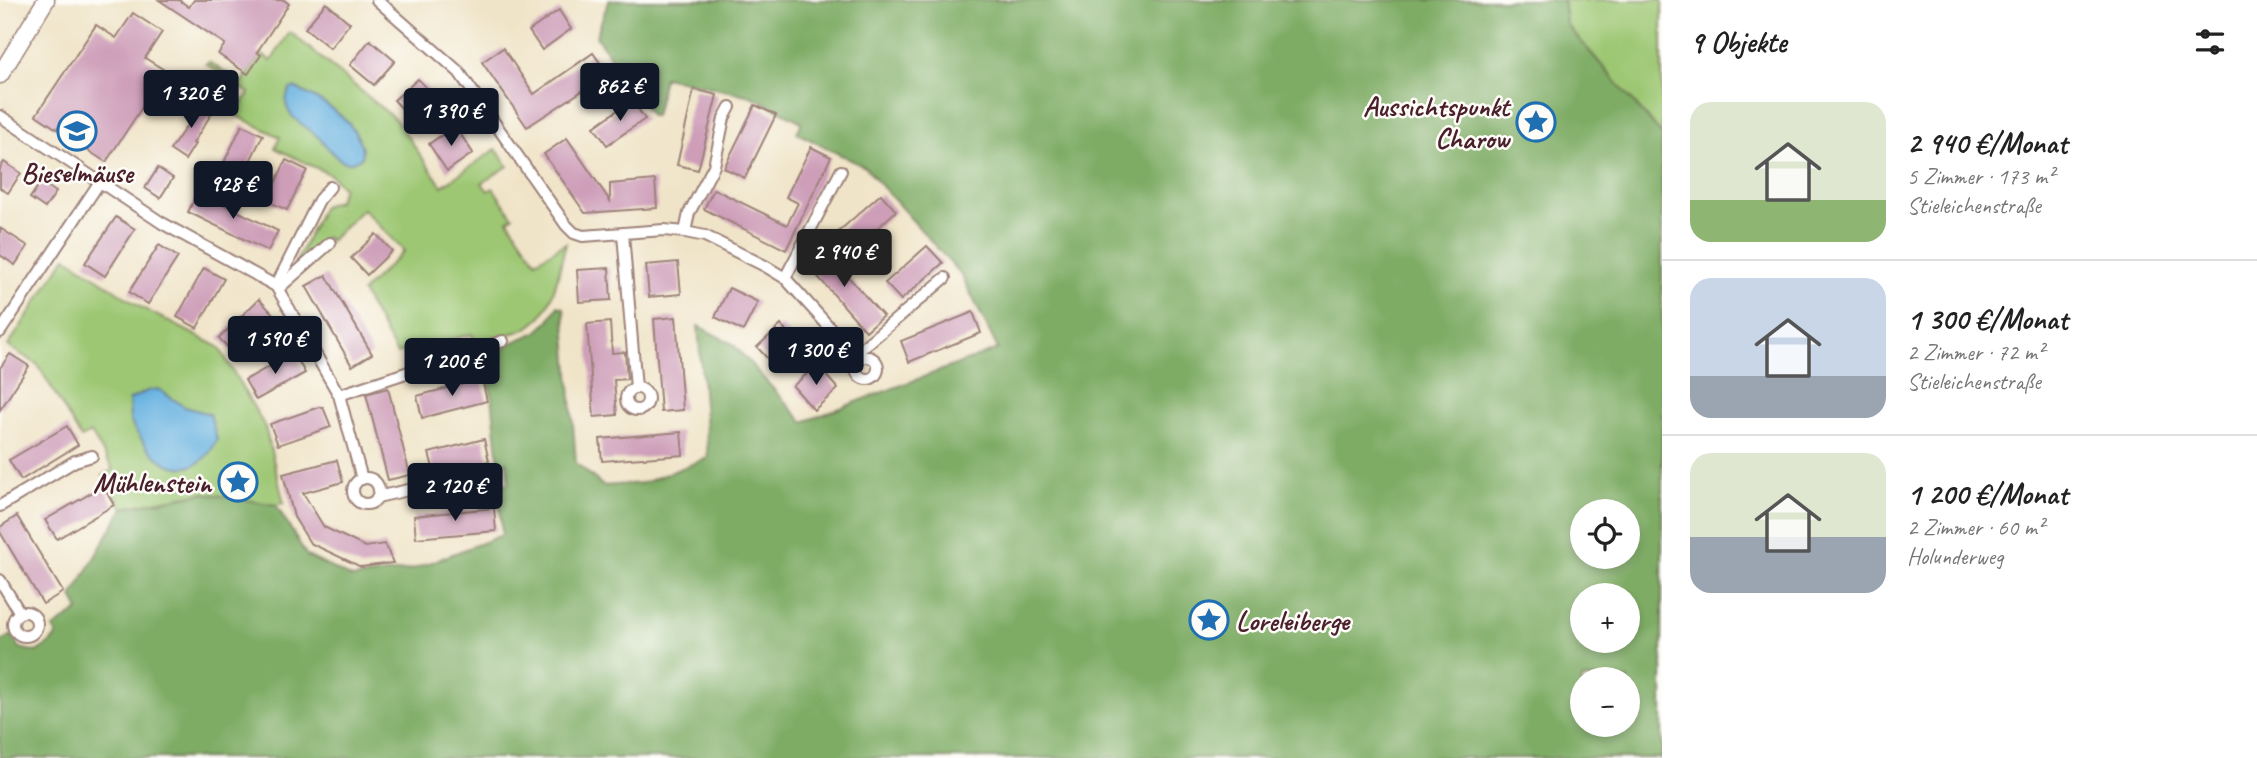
<!DOCTYPE html>
<html lang="de">
<head>
<meta charset="utf-8">
<style>
  body { margin:0; font-family:Caveat,sans-serif; background:#f2f2f2; color:#222; height:100vh; display:flex; flex-direction:column; font-size:26px; white-space:nowrap }
  * { box-sizing:border-box; margin:0 }
  p { font-size:23px; color:#767676 }
  .icon { flex:none; width:38px; height:38px; fill:none; stroke:currentColor; stroke-width:2; stroke-linecap:round; stroke-linejoin:round }
  .map { position:relative; flex:1; overflow:hidden }
  .details { display:flex; flex-direction:column; background:#fff; width:595px }
  .details>* { flex:none }
  .buttons { position:absolute; left:1570px; top:499px; display:grid; gap:14px }
  .buttons a { display:grid; place-items:center; width:70px; height:70px; border-radius:50%; background:#fff; box-shadow:0 4px 10px #0003; font-size:35px }
  .price { position:absolute; translate:-50% -60px; padding:0 16px; border-radius:7px; background:#111827; color:#fff; font-size:23px; line-height:46px; filter:drop-shadow(0 2px 4px #0008) }
  .price::after { content:''; position:absolute; left:50%; top:42px; width:21px; height:16px; margin-left:-10px; background:inherit; clip-path:polygon(0 0,100% 0,50% 100%) }
  .price.current { background:#222; color:#fff }
  ul { padding:0; list-style:none }
  li { display:flex; align-items:center; gap:21px; height:175px; padding:0 28px }
  li+li { border-top:2px solid #e0e0e0 }
  li span { display:grid; place-items:center; flex:none; width:196px; height:140px; border-radius:21px; color:#555 }
  li>.icon { margin-inline-start:auto }
  span .icon { width:84px; height:84px; fill:#fffc; stroke-width:1 }
  li b { font-size:30px }
  h2 { display:flex; justify-content:space-between; align-items:center; height:84px; padding:0 28px; font-size:30px }
  main { display:flex; flex:1; min-height:0 }
  .map>svg:first-child { display:block }
</style>
</head>
<body>
<main>
<div class="map">
<svg width="1662" height="758" viewBox="0 0 1662 758">
  <rect width="100%" height="100%" fill="#fdfcf7"/>
  <filter id="ink" filterUnits="userSpaceOnUse"><feTurbulence type="fractalNoise" baseFrequency=".0143" numOctaves="2"/><feDisplacementMap in="SourceGraphic" scale="14" xChannelSelector="R" yChannelSelector="G"/><feConvolveMatrix kernelMatrix="1 2 1 2 8 2 1 2 1" color-interpolation-filters="sRGB"/></filter>
  <filter id="wash" filterUnits="userSpaceOnUse"><feTurbulence type="fractalNoise" baseFrequency=".00686" numOctaves="4" result="noise"/><feDisplacementMap in="SourceGraphic" scale="28" xChannelSelector="R" yChannelSelector="G"/><feGaussianBlur stdDeviation="1.57" result="paint"/><feColorMatrix in="noise" values="0 0 0 0 0 0 0 0 0 0 0 0 0 0 0 0 0 1.4 0 .05"/><feComposite in="paint" operator="in"/></filter>
  <g filter="url(#wash)">
    <rect width="100%" height="100%" fill="#f0e4c8"/>
    <g fill="#9dc773" stroke="#74734f" stroke-width="2">
      <polygon points="1563,0 1662,0 1662,135 1566,24"/>
      <path d="M 290,32 L 396,120 L 442,186 L 496,149 L 508,166 L 482,183 L 488,191 L 493,188 L 513,217 L 508,220 L 536,261 L 566,243 C 557,273 556,315 523,330 C 507,336 492,338 475,344 L 472,334 L 397,354 L 362,292 L 404,251 L 363,209 L 330,241 L 326,237 L 294,266 L 323,206 L 338,201 L 343,188 L 331,175 L 275,148 L 280,137 L 235,115 L 249,93 L 206,64 L 209,62 L 242,83 L 261,54 L 271,61 Z"/>
      <polygon points="66,257 142,308 219,347 265,427 284,503 276,505 204,493 123,508 103,475 113,469 91,433 81,438 38,365 8,346"/>
    </g>
    <path fill="#7eac65" stroke="#646648" stroke-width="2" fill-rule="evenodd" d="M 609,0 L 1563,0 L 1566,24 L 1662,135 L 1662,758 L 0,758 L 0,642 L 12,635 L 20,648 L 36,652 L 50,643 L 57,635 L 53,628 L 79,610 L 72,597 L 123,508 L 204,493 L 276,505 L 307,556 L 352,578 L 414,569 L 502,535 L 498,485 L 509,483 L 507,462 L 499,464 L 492,397 L 482,355 L 491,361 L 499,359 L 506,345 L 537,332 L 548,322 L 558,306 L 564,308 L 576,463 L 603,486 L 643,483 L 708,458 L 698,326 L 733,344 L 803,422 L 998,349 L 962,276 L 865,167 L 797,133 L 802,122 L 751,96 L 664,77 L 655,116 L 651,116 L 596,36 ZM 1582,511 L 1628,511 L 1628,556 L 1582,556 ZM 1582,595 L 1628,595 L 1628,640 L 1582,640 ZM 1582,679 L 1628,679 L 1628,724 L 1582,724 Z"/>
    <g fill="#69b3e1" stroke="#5a6986" stroke-width="2">
      <path d="M 295,88 C 321,100 364,124 362,157 C 357,160 352,163 346,162 C 334,159 326,144 317,136 C 303,123 276,114 290,89 Z"/>
      <path d="M 158,389 L 185,407 L 210,414 L 217,440 C 196,482 161,471 140,437 C 137,433 133,427 131,422 C 129,416 130,407 129,400 L 147,391 Z"/>
    </g>
    <g id="blocks">
      <g fill="#ce9eb9">
        <polygon points="159,0 179,0 189,7 194,0 284,0 289,4 257,52 261,55 248,74 218,54 225,44"/>
        <polygon points="326,3 350,23 330,48 305,28"/>
        <polygon points="559,10 571,29 542,50 529,31"/>
        <polygon points="133,13 162,32 145,58 166,71 106,162 84,148 89,141 61,123 57,129 36,115 96,25 116,38"/>
        <polygon points="370,40 395,61 374,85 350,65"/>
        <polygon points="503,48 534,94 593,53 608,74 527,127 482,62"/>
        <polygon points="418,79 440,102 416,124 394,100"/>
        <polygon points="694,89 717,95 698,170 677,165"/>
        <polygon points="632,100 645,119 607,145 594,127"/>
        <polygon points="195,101 212,113 193,143 195,144 185,160 170,150 190,121 184,117"/>
        <polygon points="755,105 776,115 745,178 724,168"/>
        <polygon points="242,125 263,135 238,185 218,175"/>
        <polygon points="455,126 473,153 447,171 429,144"/>
        <polygon points="567,138 610,201 610,184 655,180 657,208 585,213 544,154"/>
        <polygon points="811,147 831,157 786,250 704,209 714,189 787,225 798,203 786,197"/>
        <polygon points="286,160 307,170 287,210 267,201"/>
        <polygon points="4,162 21,173 8,193 0,188 0,168"/>
        <polygon points="158,168 173,178 160,198 145,188"/>
        <polygon points="41,182 56,192 45,208 30,198"/>
        <polygon points="198,192 278,231 268,251 188,212"/>
        <polygon points="881,194 896,211 855,249 839,231"/>
        <polygon points="116,217 135,229 105,276 85,263"/>
        <polygon points="0,228 28,246 15,265 0,255"/>
        <polygon points="376,234 392,251 367,275 351,258"/>
        <polygon points="159,245 178,257 148,304 129,292"/>
        <polygon points="927,246 943,263 901,300 885,283"/>
        <polygon points="822,247 883,316 866,331 805,262"/>
        <polygon points="678,262 681,294 649,297 646,265"/>
        <polygon points="204,268 224,279 197,328 177,317"/>
        <polygon points="609,268 611,300 579,302 577,270"/>
        <polygon points="326,275 372,354 352,366 306,286"/>
        <polygon points="729,288 758,302 743,331 715,317"/>
        <polygon points="259,299 275,316 235,355 219,338"/>
        <polygon points="973,312 981,333 909,362 901,341"/>
        <polygon points="676,317 683,410 661,412 654,319"/>
        <polygon points="610,322 612,353 625,352 627,379 614,380 617,415 594,417 587,324"/>
        <polygon points="781,325 802,349 778,370 757,347"/>
        <polygon points="294,353 305,373 256,400 245,380"/>
        <polygon points="10,354 29,366 0,410 0,368"/>
        <polygon points="817,365 838,389 814,410 793,386"/>
        <polygon points="482,379 487,401 422,418 417,396"/>
        <polygon points="388,388 410,475 388,480 366,394"/>
        <polygon points="319,407 323,407 331,427 278,445 270,424"/>
        <polygon points="67,426 78,445 21,480 9,460"/>
        <polygon points="681,432 683,455 602,461 600,439"/>
        <polygon points="484,439 489,461 435,475 429,453"/>
        <polygon points="337,460 343,482 303,493 324,527 365,547 385,544 393,563 361,567 310,543 294,517 283,474"/>
        <polygon points="103,486 114,505 57,539 45,520"/>
        <polygon points="494,508 496,531 416,538 414,516"/>
        <polygon points="17,516 63,592 43,604 0,532 0,527"/>
      </g>
    </g>
  </g>
  <g filter="url(#ink)">
    <use href="#blocks" fill-opacity="0" stroke="#9d827a" stroke-width="2"/>
    <g fill="none" stroke-linecap="round" stroke-linejoin="round">
      <g stroke="#9d827a" stroke-width="14">
        <g id="street">
          <polyline points="377,0 459,72 566,225 574,233 583,236 664,230 685,232 705,236 765,266 785,278 859,360"/>
          <polyline points="0,116 162,223 276,286 339,395 362,479"/>
          <polyline points="685,232 689,213 714,166 724,118 730,107"/>
          <polyline points="623,234 636,388"/>
          <polyline points="785,278 841,171"/>
          <polyline points="276,286 319,200 330,187"/>
          <polyline points="279,288 330,243"/>
          <polyline points="0,332 99,183"/>
          <polyline points="855,354 945,278"/>
          <circle cx="867" cy="368" r="11"/>
          <circle cx="637" cy="399" r="11"/>
          <polyline points="339,395 503,341"/>
          <circle cx="366" cy="491" r="13"/>
          <polyline points="377,497 471,476 485,476"/>
          <polyline points="0,506 75,461 92,456"/>
          <polyline points="0,580 20,613"/>
          <circle cx="25" cy="624" r="12"/>
        </g>
      </g>
      <g stroke="#9d827a" stroke-width="19">
        <polyline id="secondary" points="0,75 46,0"/>
      </g>
      <use href="#street" stroke="#fff" stroke-width="10"/>
      <use href="#secondary" stroke="#fff" stroke-width="16"/>
    </g>
  </g>
  <defs>
    <g id="sight-ring" transform="scale(2.0125)"><circle r="9.5" fill="#fdfcf7" stroke="#1f6fb2" stroke-width="1.5"/><path d="M0-6L1.8-2.2L6-1.7L2.9 1.2L3.7 5.4L0 3.3L-3.7 5.4L-2.9 1.2L-6-1.7L-1.8-2.2Z" fill="#1f6fb2"/></g>
    <g id="school-ring" transform="scale(2.0125)"><circle r="9.5" fill="#fdfcf7" stroke="#1f6fb2" stroke-width="1.5"/><path d="M0-5L7-2L0 1L-7-2ZM-4 1L0 2.5L4 1V4Q0 6-4 4Z" fill="#1f6fb2"/></g>
  </defs>
  <g fill-rule="evenodd">
    <use href="#sight-ring" x="1536" y="122"/>
    <use href="#school-ring" x="77" y="131"/>
    <use href="#sight-ring" x="238" y="482"/>
    <use href="#sight-ring" x="1209" y="620"/>
  </g>
  <g text-anchor="middle" stroke-width="5" stroke-linejoin="round" paint-order="stroke">
    <g font-size="28" font-weight="bold" fill="#4a1f2b" stroke="#fdfcf7" text-anchor="end">
      <text x="1509" y="116">Aussichtspunkt<tspan x="1509" dy="32">Charow</tspan></text>
      <text x="77" y="182" text-anchor="middle">Bieselmäuse</text>
      <text x="211" y="492">Mühlenstein</text>
      <text x="1236" y="630" text-anchor="start">Loreleiberge</text>
    </g>
  </g>
</svg>
<div class="buttons">
<a><svg class="icon" aria-label="locate" viewBox="0 0 24 24"><circle cx="12" cy="12" r="6"/><path d="M12 2v4M12 18v4M2 12h4M18 12h4"/></svg></a>
<a>+</a>
<a>−</a>
</div>
<b class="price" style="left:620px;top:123px">862 €</b>
<b class="price" style="left:191px;top:130px">1 320 €</b>
<b class="price" style="left:451px;top:148px">1 390 €</b>
<b class="price" style="left:233px;top:221px">928 €</b>
<b class="price current" style="left:844px;top:289px">2 940 €</b>
<b class="price" style="left:275px;top:376px">1 590 €</b>
<b class="price" style="left:816px;top:387px">1 300 €</b>
<b class="price" style="left:452px;top:398px">1 200 €</b>
<b class="price" style="left:455px;top:523px">2 120 €</b>
</div>
<section class="details">
<h2>9 Objekte<svg class="icon" aria-label="filters" viewBox="0 0 24 24"><path d="M4 7h16M4 17h16"/><circle cx="9" cy="7" r="2"/><circle cx="15" cy="17" r="2"/></svg></h2>
<ul>
<li><span style="background:linear-gradient(#dfe7d0 70%,#8fb573 0)"><svg class="icon" aria-label="home" viewBox="0 0 24 24"><path d="M3 11l9-7 9 7M6 9v11h12V9"/></svg></span><div><b>2 940 €/Monat</b><p>5 Zimmer · 173 m²</p><p>Stieleichenstraße</p></div></li>
<li><span style="background:linear-gradient(#c9d6e8 70%,#9aa5b1 0)"><svg class="icon" aria-label="home" viewBox="0 0 24 24"><path d="M3 11l9-7 9 7M6 9v11h12V9"/></svg></span><div><b>1 300 €/Monat</b><p>2 Zimmer · 72 m²</p><p>Stieleichenstraße</p></div></li>
<li><span style="background:linear-gradient(#dfe7d0 60%,#9aa5b1 0)"><svg class="icon" aria-label="home" viewBox="0 0 24 24"><path d="M3 11l9-7 9 7M6 9v11h12V9"/></svg></span><div><b>1 200 €/Monat</b><p>2 Zimmer · 60 m²</p><p>Holunderweg</p></div></li>
</ul>
</section>
</main>
</body>
</html>
